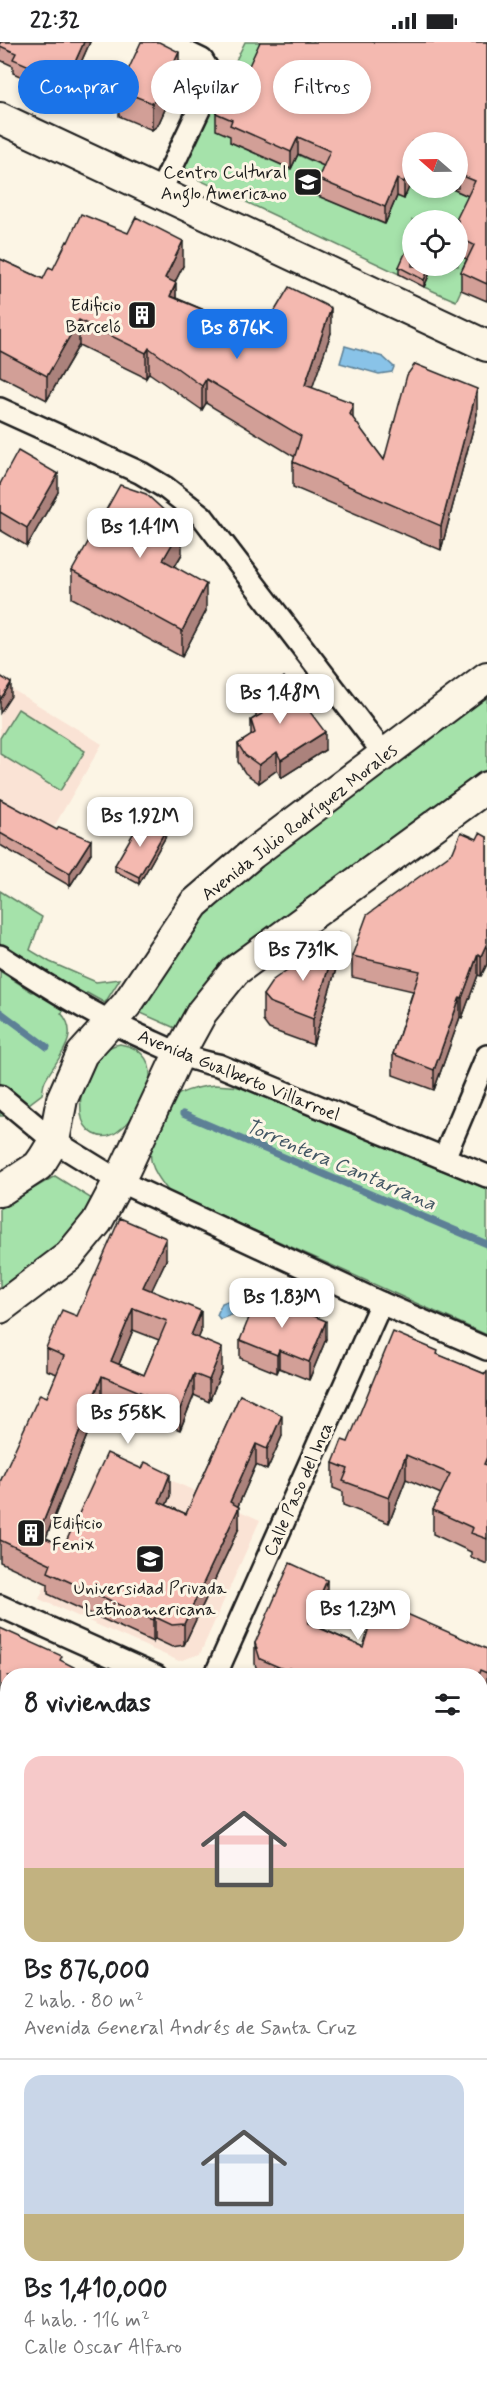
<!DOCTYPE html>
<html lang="es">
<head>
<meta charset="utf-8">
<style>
  body { margin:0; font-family:Mynerve,sans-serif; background:#f6f6f6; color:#202124; height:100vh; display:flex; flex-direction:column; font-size:22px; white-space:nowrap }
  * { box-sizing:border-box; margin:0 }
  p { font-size:20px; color:#757577 }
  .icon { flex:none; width:33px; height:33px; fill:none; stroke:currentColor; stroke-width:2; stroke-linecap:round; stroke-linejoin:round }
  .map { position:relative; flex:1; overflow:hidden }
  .drawer { position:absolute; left:0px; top:1626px; width:488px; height:720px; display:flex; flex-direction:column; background:#fff; border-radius:24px 24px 0 0; box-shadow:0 3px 9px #0003 }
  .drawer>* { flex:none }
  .banner { position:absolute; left:18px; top:18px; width:452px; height:54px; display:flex; gap:12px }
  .needle { width:39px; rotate:290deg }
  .controls { position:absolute; left:402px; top:90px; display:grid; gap:12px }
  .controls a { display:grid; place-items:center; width:66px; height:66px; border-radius:50%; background:#fff; box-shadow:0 3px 9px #0003; font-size:30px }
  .price { position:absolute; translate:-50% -51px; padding:0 14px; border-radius:12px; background:#fff; color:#222; font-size:20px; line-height:39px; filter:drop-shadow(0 2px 3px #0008) }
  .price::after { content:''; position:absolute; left:50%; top:36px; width:18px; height:14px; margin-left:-9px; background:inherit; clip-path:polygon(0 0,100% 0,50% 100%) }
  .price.selected { background:#1a73e8; color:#fff }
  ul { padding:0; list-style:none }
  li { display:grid; align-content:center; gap:12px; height:318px; padding:0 24px }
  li+li { border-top:2px solid #e0e0e0 }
  li span { display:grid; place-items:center; height:186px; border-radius:18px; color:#555 }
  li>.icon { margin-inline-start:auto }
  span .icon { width:108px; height:108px; fill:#fffc; stroke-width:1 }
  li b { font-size:26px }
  h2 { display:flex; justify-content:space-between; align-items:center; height:72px; padding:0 24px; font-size:26px }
  .tag { padding:0 21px; border-radius:27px; background:#fff; box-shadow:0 3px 9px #0003; font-size:21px; line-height:54px }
  .tag.selected { background:#1a73e8; color:#fff }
  .status { display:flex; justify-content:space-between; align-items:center; height:42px; padding:0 30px; background:#fff; direction:ltr }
  .status svg { height:16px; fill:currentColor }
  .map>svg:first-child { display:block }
</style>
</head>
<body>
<div class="status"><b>22:32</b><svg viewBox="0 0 49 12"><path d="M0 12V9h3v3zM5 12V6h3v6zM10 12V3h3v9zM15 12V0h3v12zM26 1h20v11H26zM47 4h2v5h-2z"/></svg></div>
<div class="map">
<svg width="487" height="2346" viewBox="0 0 487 2346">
  <rect width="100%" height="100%" fill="#fcf5e5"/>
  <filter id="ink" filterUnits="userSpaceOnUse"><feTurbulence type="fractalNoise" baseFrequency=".0167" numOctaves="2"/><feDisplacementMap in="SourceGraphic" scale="12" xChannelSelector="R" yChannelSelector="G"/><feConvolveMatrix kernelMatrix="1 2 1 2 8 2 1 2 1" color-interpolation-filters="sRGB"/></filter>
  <g filter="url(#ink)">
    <g fill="#fae3d5">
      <polygon points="0,640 102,702 52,788 0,757"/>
      <polygon points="130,1420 260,1478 200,1612 179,1619 39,1557 95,1432 121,1439"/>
    </g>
    <g fill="#a5e2aa" stroke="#607f63" stroke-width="1.5">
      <polygon points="245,0 394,0 232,95 230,100 290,127 298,113 330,127 318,154 384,182 397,154 404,157 412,138 412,146 450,146 476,157 458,178 412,178 412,206 399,232 193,135 185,125 189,114"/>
      <polygon points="458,213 474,220 456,259 424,245 433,224 458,224"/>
      <polygon points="487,648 487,727 194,958 175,986 134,968 210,864 269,815"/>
      <polygon points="18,667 85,709 60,749 0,712 0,696"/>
      <path d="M 0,849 L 42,875 L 30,908 L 50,920 L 96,940 L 120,937 L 105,961 L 87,951 L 61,971 C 83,995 55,1018 45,1039 C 43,1043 43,1048 42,1052 L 13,1074 L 0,1074 L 0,929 L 32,950 L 48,930 L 0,903 Z"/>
      <path d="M 120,1002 C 172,1011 147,1069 117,1090 C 101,1101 83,1090 81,1071 C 78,1042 89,1008 120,1002 Z"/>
      <path d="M 215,1043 L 242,1045 L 487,1147 L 487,1293 L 169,1150 C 150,1125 145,1116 157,1086 C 159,1079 161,1071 165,1064 C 175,1049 198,1045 215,1043 Z"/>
      <polygon points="55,1134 92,1157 84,1180 57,1211 0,1250 0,1166"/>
    </g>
    <g fill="#89c3e8" stroke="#5d8096" stroke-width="1.5">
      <polygon points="345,304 383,315 394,325 392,330 379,332 340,321"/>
      <polygon points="246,1248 252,1253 248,1267 220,1277 217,1273 222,1261 233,1257 233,1254"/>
    </g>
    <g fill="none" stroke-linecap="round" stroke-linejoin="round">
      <g stroke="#5d8096" stroke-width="7">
        <polyline points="0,970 47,1005"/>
        <polyline points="183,1072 487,1202"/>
      </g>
      <g stroke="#1c1c1c" stroke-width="26">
        <g id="street">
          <polyline points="160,150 206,53 211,33 202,18 165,0"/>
          <polyline points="0,367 141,431 166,446 202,474 385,713"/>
          <path d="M 0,914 C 50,946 94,974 149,998 C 171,1008 193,1019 218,1023 L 487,1134"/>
          <polyline points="0,1054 54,1099 119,1139 381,1261 487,1307"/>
          <polyline points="444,1116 487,1014"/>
          <polyline points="0,1564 156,1634"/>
          <polyline points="215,1634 381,1261"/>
          <polyline points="480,1775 487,1778"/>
          <polyline points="0,1824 8,1823"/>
          <polyline points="0,1844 8,1849"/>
          <polyline points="480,2078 487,2075"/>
          <polyline points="0,2296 8,2293"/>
          <polyline points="283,2346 286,2338"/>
        </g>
      </g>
      <g stroke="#1c1c1c" stroke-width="34">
        <g id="secondary">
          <polyline points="0,76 487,304"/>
          <polyline points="0,1149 38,1124 43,1117 54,1099 62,1057 82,1012 127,962 194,862 252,812 487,635"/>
          <polyline points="0,1266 69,1214 97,1180 125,1127 179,1012 202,970 235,929 487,745"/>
        </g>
      </g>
      <use href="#street" stroke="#fcf5e5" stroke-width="21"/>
      <use href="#secondary" stroke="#fcf5e5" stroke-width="30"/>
    </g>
    <g fill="#d29f97" stroke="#1c1c1c" stroke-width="1.5" fill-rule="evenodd">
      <polygon points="0,0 90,0 66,54 13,31 13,24 0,18"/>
      <polygon points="487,0 487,259 461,248 461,230 467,217 458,213 458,178 468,154 450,146 458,146 458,100 412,100 404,157 397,154 385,182 318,154 318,137 324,124 298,112 291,127 230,100 230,94 216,88 216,71 247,28"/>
      <polygon points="179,36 158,83 152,88 119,74 119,48"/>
      <polygon points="0,217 43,237 53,227 183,224 175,240 176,256 261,292 331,291 312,346 353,377 384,418 477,372 441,508 293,445 293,420 295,415 206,361 202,368 149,331 146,336 79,303 47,358 0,334"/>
      <polygon points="433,224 424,245 399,232 399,225"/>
      <polygon points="0,442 58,450 27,504 0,488"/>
      <polygon points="182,512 175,524 206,569 182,615 72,556 72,529"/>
      <polygon points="256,657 325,708 281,736 277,728 259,741 245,731 238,720 238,702 251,694 251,678 256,675"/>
      <polygon points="0,757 91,811 70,844 0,803"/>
      <polygon points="487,795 487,922 481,934 478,933 462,976 460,975 434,1048 393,1033 393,1012 413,949 352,935 352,914 453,810 477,797"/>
      <polygon points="165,796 139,842 115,829 115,823"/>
      <polygon points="339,917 313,1003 269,987 263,979 263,953"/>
      <path d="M 166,1218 L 151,1249 L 201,1290 L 198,1296 L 222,1328 L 209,1360 L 194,1353 L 180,1388 L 102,1356 L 46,1496 L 64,1504 L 170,1454 L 166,1463 L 186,1472 L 240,1353 L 282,1394 L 267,1428 L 256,1423 L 238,1464 L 239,1486 L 184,1603 L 172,1605 L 155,1597 L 153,1600 L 48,1552 L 48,1542 L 0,1520 L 0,1440 L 47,1355 L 57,1332 L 46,1328 L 46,1306 L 77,1274 ZM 133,1288 L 159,1298 L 144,1333 L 119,1322 Z"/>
      <polygon points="326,1297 309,1338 279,1326 277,1331 240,1316 240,1298"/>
      <polygon points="438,1313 485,1332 487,1330 487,1522 471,1515 471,1510 433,1492 433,1468 441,1452 406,1437 389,1481 343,1463 343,1450 333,1446 333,1421 348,1400"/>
      <polygon points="327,1558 316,1584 363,1605 487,1607 487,1652 480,1649 480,1634 259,1634 255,1622 255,1601"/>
      <polygon points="0,1586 8,1634 8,1678 4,1678"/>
      <polygon points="0,1728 8,1729 8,1782 0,1782"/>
      <polygon points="480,1844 487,1849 487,2030 481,2033 480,2032"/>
      <polygon points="0,1850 8,1855 8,1980 0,1974"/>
      <polygon points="480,2157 487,2161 487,2246 480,2242"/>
      <polygon points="480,2286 487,2346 453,2346 435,2338 480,2338"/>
      <polygon points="82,2338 156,2338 147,2346 73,2346"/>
      <polygon points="313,2338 383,2338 381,2346 311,2346"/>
    </g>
    <g fill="#ab827b" stroke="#1c1c1c" stroke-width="1.5">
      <polygon points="84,0 90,0 66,54 66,40"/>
      <polygon points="179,10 179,36 158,83 152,88 152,61"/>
      <polygon points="298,95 298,112 291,127 291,110"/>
      <polygon points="412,120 412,138 404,157 404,140"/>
      <polygon points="397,137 397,154 385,182 385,165"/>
      <polygon points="183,199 183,224 165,260 165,236"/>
      <polygon points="430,224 433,224 424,245 424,238"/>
      <polygon points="176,241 176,266 170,254"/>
      <polygon points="331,266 331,291 305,367 305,343"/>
      <polygon points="79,278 79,303 47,358 47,334"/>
      <polygon points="149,306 149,331 146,336 146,311"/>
      <polygon points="206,337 206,361 202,368 202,344"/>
      <polygon points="477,347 477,372 441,508 441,484"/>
      <polygon points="353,361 353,386 350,372"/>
      <polygon points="58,432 58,450 27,504 27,486"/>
      <polygon points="182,485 182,512 163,544 163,518"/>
      <polygon points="206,542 206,569 182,615 182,589"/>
      <polygon points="11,641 11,654 0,671 0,658"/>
      <polygon points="325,690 325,708 281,736 281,718"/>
      <polygon points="277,710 277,728 259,741 259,723"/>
      <polygon points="165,789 165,796 139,842 139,835"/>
      <polygon points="91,798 91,811 70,844 70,831"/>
      <polygon points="339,891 339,917 313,1003 313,977"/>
      <polygon points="487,901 487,922 481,934 481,914"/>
      <polygon points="478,912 478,933 462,976 462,956"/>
      <polygon points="460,955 460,975 434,1048 434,1028"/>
      <polygon points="166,1196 166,1218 143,1267 143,1245"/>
      <polygon points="133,1266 133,1288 112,1339 111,1319"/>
      <polygon points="201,1269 201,1290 191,1315 191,1293"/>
      <polygon points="326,1279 326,1297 309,1338 309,1320"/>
      <polygon points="222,1306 222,1328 209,1360 209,1338"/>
      <polygon points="279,1308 279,1326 277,1331 277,1313"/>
      <polygon points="194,1332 194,1353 180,1388 180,1367"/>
      <polygon points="102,1334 102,1356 38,1515 38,1493"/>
      <polygon points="282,1373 282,1394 267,1428 267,1407"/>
      <polygon points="256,1402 256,1423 230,1482 230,1460"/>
      <polygon points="406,1413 406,1437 389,1481 389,1456"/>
      <polygon points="170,1432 170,1454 159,1481 159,1460"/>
      <polygon points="239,1465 239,1486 184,1603 184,1582"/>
      <polygon points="327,1538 327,1558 308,1602 308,1581"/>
      <polygon points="155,1575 155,1597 153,1600 153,1578"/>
      <polygon points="4,1661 4,1678 0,1698 0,1681"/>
      <polygon points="487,2003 487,2030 481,2033 481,2006"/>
      <polygon points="487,2127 487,2144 480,2148 480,2130"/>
      <polygon points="487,2332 487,2346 486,2346 486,2336"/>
      <polygon points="133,2338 135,2338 135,2346 125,2346"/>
      <polygon points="145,2338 156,2338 147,2346 139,2346 139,2343"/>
      <polygon points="357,2338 358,2338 358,2346 354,2346"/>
      <polygon points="376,2338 383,2338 381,2346 375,2346"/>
    </g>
    <g fill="#f4b9b0" stroke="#1c1c1c" stroke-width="1.5" fill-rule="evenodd">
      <polygon points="0,0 84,0 66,40 13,17 16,11 0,4"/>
      <polygon points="141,0 159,0 179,10 158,56 152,61 119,48"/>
      <polygon points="260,0 487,0 487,242 461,230 474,203 458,195 458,178 456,178 475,139 458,132 458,100 412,100 412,120 404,140 397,137 385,165 318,137 330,109 298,95 291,110 230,83 232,78 216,71 238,23 247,28"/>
      <polygon points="81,172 128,191 136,175 183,199 165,236 176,241 170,254 261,292 289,245 331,266 305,343 353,361 350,372 384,418 407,333 415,322 477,347 441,484 293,420 301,394 206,337 202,344 149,306 146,311 79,278 47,334 0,309 0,217 43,237 49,225 53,227 67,199 68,200"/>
      <polygon points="411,198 412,199 412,224 430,224 424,238 399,225"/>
      <polygon points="18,409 58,432 27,486 0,470 0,442"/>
      <polygon points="120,443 146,452 182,485 163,518 206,542 182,589 72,529"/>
      <polygon points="0,634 11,641 0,658"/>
      <polygon points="284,635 325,690 281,718 277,710 259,723 245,713 238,702 255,691 251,678 262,672 256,657"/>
      <polygon points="0,757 57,788 59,785 91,798 70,831 0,791"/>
      <polygon points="141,778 165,789 139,835 115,823"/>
      <polygon points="461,790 477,797 480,791 487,795 487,901 481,914 478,912 462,956 460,955 434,1028 393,1012 420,929 352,914 367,873 453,810"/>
      <polygon points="339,891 313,977 269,960 263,953 273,938"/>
      <path d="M 120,1176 L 166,1196 L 143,1245 L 201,1269 L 191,1293 L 222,1306 L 209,1338 L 194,1332 L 180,1367 L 102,1334 L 38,1493 L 64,1504 L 107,1411 L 142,1427 L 145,1420 L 170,1432 L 159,1460 L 186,1472 L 240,1353 L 282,1373 L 267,1407 L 256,1402 L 230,1460 L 239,1465 L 184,1582 L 172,1583 L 155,1575 L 153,1578 L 48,1530 L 51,1522 L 0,1498 L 0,1440 L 40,1352 L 47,1355 L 64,1314 L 46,1306 L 62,1268 L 77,1274 ZM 133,1266 L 167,1279 L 144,1333 L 111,1319 Z"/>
      <polygon points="259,1251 326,1279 309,1320 279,1308 277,1313 240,1298"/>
      <polygon points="393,1290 438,1309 437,1312 485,1332 486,1330 487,1330 487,1415 484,1422 487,1423 487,1497 471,1491 473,1486 433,1468 450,1432 406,1413 389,1456 343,1439 348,1427 333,1421 342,1398 348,1400"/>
      <polygon points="290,1521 327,1538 308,1581 363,1605 374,1569 405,1578 407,1572 487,1607 487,1631 480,1628 478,1634 306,1634 289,1626 288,1629 260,1617 255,1601"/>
      <polygon points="0,1586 62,1614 60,1618 91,1634 8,1634 8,1661 4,1661 0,1681"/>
      <polygon points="0,1728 8,1729 8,1764 0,1764"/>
      <polygon points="480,1844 487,1849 487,2003 481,2006 480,2005"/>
      <polygon points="0,1850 8,1855 8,1953 0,1948"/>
      <polygon points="487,2095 487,2127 480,2130 480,2098"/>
      <polygon points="480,2157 487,2161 487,2216 480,2213"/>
      <polygon points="480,2286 487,2289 487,2332 486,2336 480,2333"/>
      <polygon points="82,2338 133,2338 125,2346 73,2346"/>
      <polygon points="136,2338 145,2338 139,2343"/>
      <polygon points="313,2338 357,2338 354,2346 311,2346"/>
    </g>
  </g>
  <defs>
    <g id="school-square" transform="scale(1.5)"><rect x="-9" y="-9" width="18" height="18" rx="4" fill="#1c1c1c" stroke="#fcf5e5"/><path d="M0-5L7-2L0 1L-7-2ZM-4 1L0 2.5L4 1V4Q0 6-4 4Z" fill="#fff"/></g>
    <g id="building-square" transform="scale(1.5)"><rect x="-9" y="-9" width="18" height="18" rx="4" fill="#1c1c1c" stroke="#fcf5e5"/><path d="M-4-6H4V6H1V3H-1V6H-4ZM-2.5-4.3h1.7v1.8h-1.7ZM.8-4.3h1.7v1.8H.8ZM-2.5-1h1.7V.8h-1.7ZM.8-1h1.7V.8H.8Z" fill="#fff"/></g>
    <g id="university-square" transform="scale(1.5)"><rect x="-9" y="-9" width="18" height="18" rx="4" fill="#1c1c1c" stroke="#fcf5e5"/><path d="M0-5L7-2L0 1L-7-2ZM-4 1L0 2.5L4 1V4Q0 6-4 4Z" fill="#fff"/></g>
  </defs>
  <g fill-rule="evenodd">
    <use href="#school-square" x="308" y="140"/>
    <use href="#building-square" x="142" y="273"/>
    <use href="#building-square" x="31" y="1491"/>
    <use href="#university-square" x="150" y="1517"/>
  </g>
  <g text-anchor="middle" stroke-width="6" stroke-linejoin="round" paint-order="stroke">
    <g font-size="18" fill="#1c1c1c" stroke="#fcf5e5" text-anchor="end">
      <text x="287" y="136">Centro Cultural<tspan x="287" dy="21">Anglo Americano</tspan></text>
      <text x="121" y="269">Edificio<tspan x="121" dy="21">Barceló</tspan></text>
      <text x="52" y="1487" text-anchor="start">Edificio<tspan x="52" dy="21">Fenix</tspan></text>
      <text x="150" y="1552" text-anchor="middle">Universidad Privada<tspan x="150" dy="21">Latinoamericana</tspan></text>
    </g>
    <g font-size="18" fill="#1c1c1c" stroke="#fcf5e5">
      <text transform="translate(299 780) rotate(-38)" y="6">Avenida Julio Rodríguez Morales</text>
      <text transform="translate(239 1033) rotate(22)" y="6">Avenida Gualberto Villarroel</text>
      <text transform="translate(298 1447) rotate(-66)" y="6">Calle Paso del Inca</text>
    </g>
    <g font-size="20" font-style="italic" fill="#425663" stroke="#fcf5e5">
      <text transform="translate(341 1122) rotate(23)" y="7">Torrentera Cantarrana</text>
    </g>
  </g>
</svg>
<div class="controls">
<a><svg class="needle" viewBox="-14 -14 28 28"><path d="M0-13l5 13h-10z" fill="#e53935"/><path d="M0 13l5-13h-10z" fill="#757577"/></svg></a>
<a><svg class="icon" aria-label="locate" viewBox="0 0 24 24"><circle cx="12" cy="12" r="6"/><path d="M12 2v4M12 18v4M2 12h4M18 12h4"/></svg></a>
</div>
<b class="price selected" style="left:237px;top:318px">Bs 876K</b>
<b class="price" style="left:140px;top:517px">Bs 1.41M</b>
<b class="price" style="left:280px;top:683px">Bs 1.48M</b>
<b class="price" style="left:140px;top:806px">Bs 1.92M</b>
<b class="price" style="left:303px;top:940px">Bs 731K</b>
<b class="price" style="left:282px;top:1287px">Bs 1.83M</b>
<b class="price" style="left:128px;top:1403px">Bs 558K</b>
<b class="price" style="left:358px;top:1599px">Bs 1.23M</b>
<div class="banner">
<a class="tag selected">Comprar</a>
<a class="tag">Alquilar</a>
<a class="tag">Filtros</a>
</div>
<section class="drawer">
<h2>8 viviendas<svg class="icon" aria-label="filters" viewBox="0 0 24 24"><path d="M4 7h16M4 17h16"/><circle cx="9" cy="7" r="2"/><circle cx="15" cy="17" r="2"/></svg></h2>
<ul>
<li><span style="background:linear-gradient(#f6c9c9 60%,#c2b280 0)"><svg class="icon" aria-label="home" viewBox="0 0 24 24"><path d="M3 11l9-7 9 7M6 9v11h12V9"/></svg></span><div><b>Bs 876,000</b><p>2 hab. · 80 m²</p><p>Avenida General Andrés de Santa Cruz</p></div></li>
<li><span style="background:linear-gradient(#c9d6e8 75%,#c2b280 0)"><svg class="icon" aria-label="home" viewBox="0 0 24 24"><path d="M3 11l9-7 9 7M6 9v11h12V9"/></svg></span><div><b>Bs 1,410,000</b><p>4 hab. · 116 m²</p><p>Calle Oscar Alfaro</p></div></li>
</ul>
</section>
</div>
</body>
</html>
